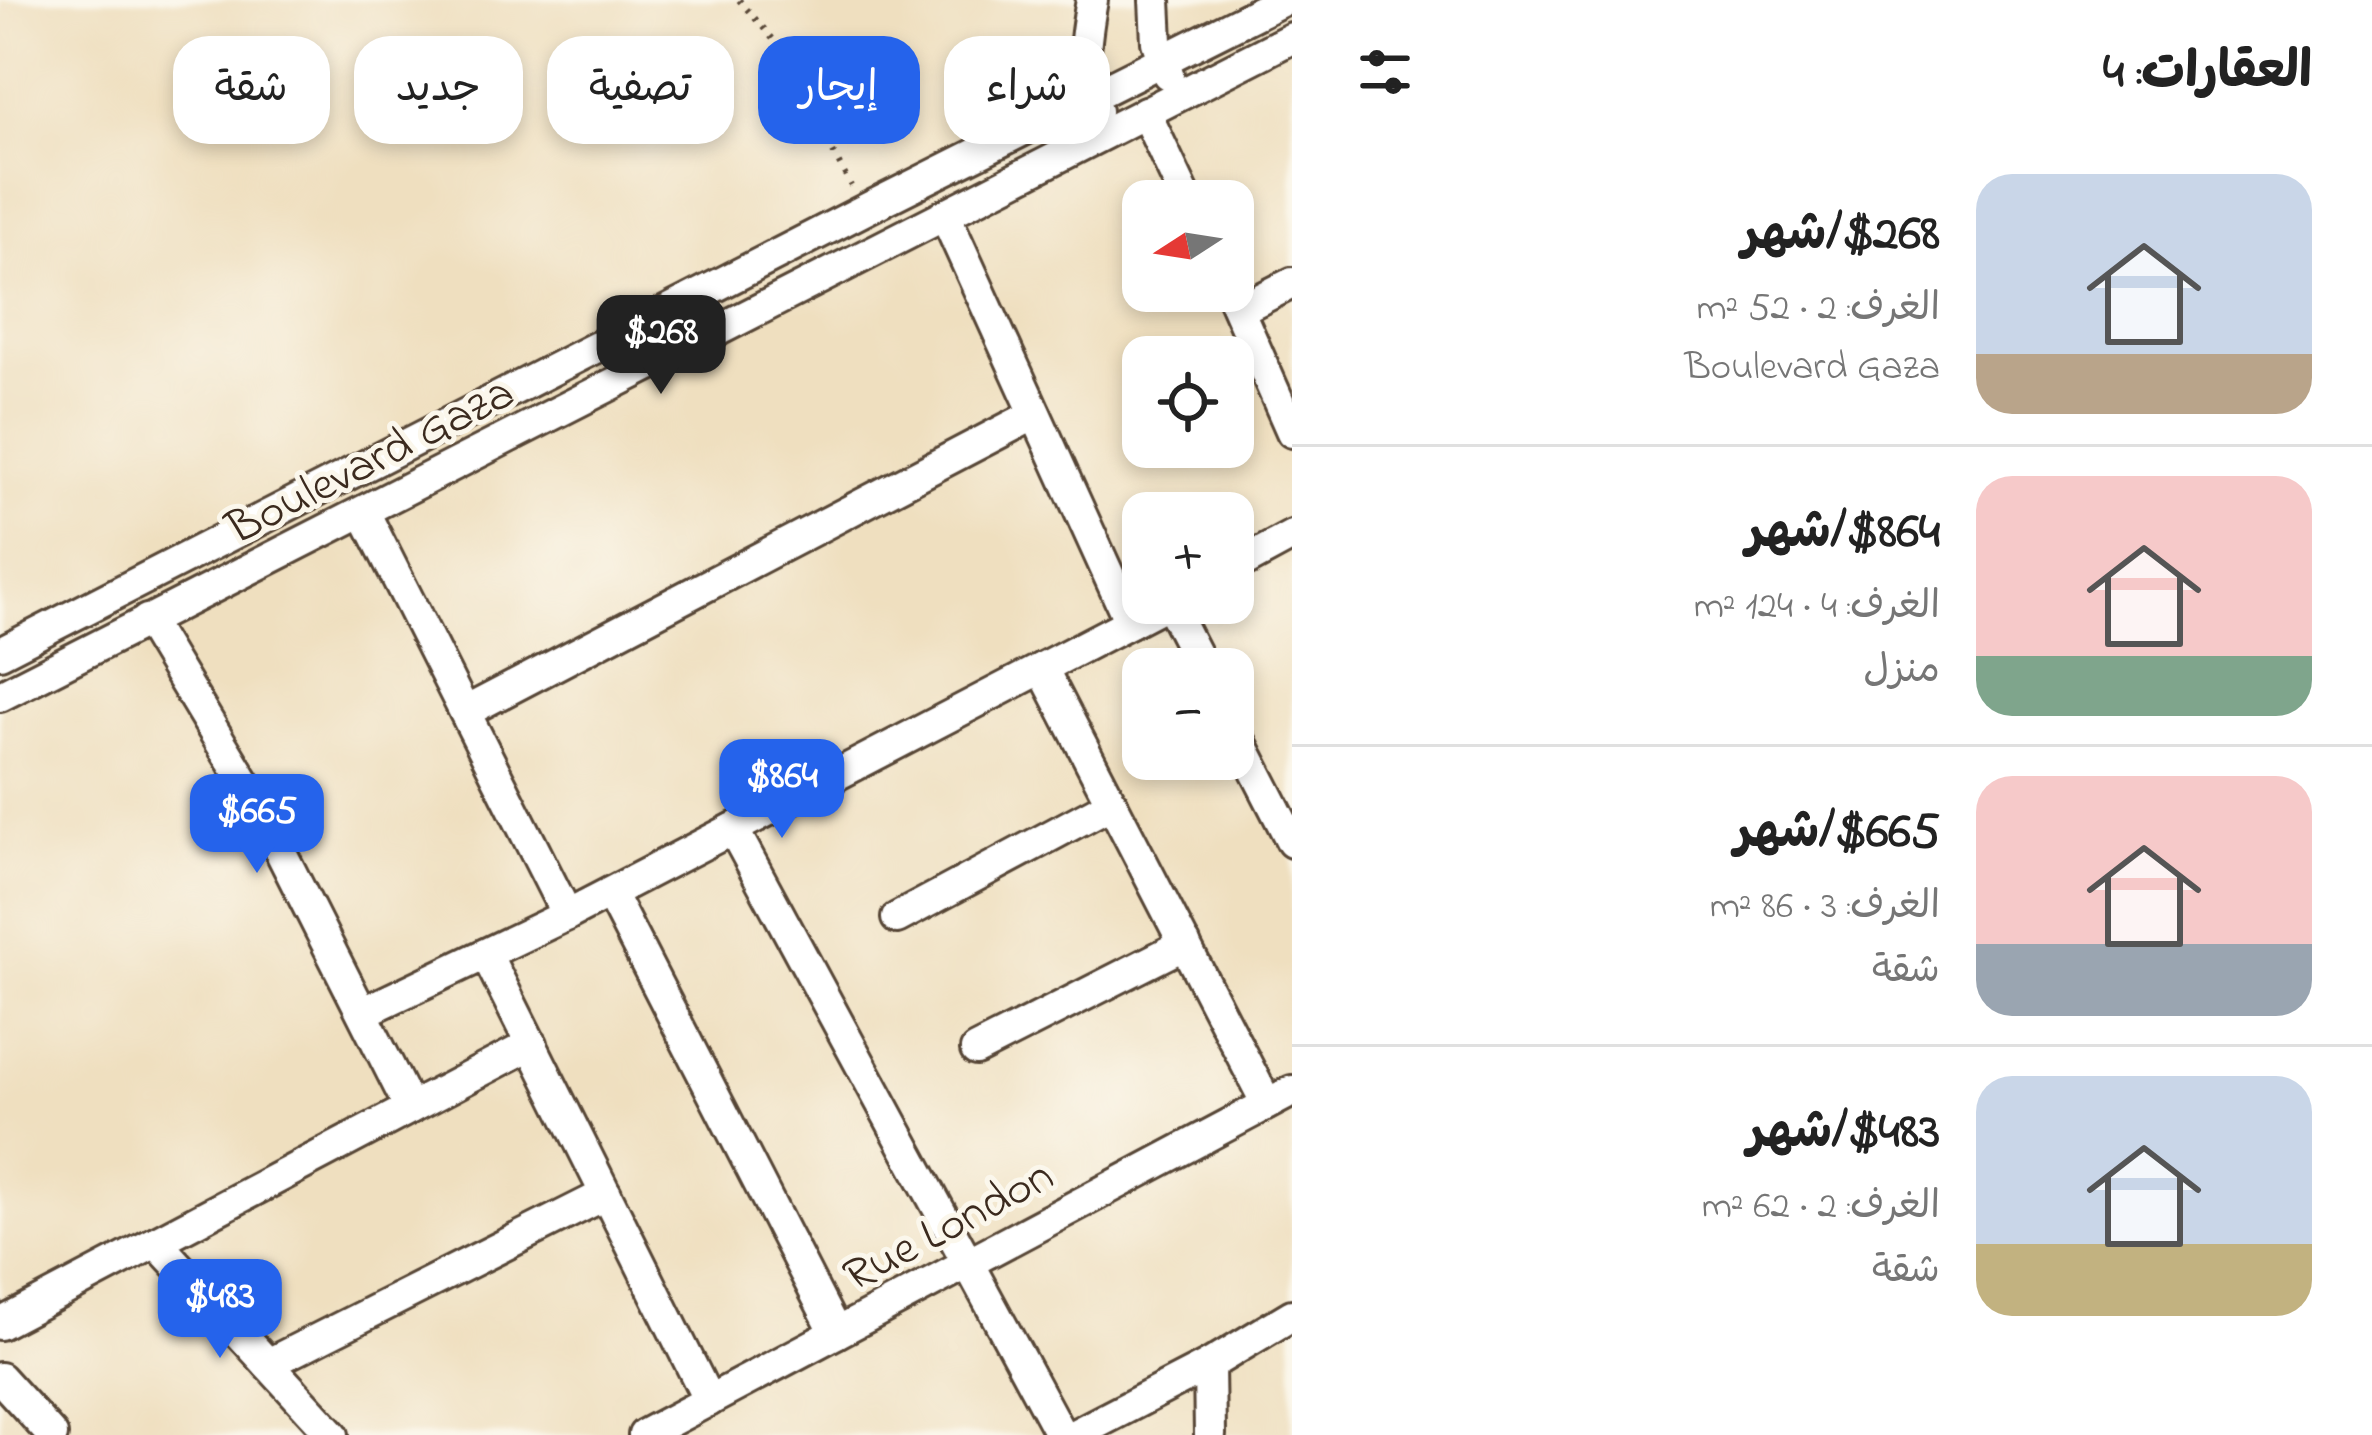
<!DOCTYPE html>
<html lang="ar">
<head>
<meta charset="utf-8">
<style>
  body { margin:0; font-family:"Indie Flower","Playpen Sans Arabic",sans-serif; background:#f2f2f2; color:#222; direction:rtl; height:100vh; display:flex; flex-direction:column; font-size:45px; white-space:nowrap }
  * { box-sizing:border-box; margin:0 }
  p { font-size:39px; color:#767676 }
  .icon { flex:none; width:66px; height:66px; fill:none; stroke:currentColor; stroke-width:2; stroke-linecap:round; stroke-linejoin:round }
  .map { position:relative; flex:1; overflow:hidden; direction:ltr }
  .side { display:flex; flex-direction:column; background:#fff; width:1080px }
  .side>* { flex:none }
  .top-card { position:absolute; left:36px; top:36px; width:1074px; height:108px; direction:rtl; display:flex; gap:24px }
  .needle { width:78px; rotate:258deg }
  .buttons { position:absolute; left:1122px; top:180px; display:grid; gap:24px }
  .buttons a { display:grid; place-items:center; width:132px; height:132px; border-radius:24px; background:#fff; box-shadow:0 6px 18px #0003; font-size:60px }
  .price { position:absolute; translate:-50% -102px; padding:0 27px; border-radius:24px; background:#2563eb; color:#fff; font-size:39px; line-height:78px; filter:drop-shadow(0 3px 6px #0008) }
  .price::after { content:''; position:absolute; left:50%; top:72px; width:36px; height:27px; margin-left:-18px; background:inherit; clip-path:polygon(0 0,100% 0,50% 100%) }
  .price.selected { background:#222; color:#fff }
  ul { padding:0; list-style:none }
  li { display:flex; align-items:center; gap:36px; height:300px; padding:0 60px }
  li+li { border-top:3px solid #e0e0e0 }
  li span { display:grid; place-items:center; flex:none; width:336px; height:240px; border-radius:36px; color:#555 }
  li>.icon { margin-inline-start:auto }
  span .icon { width:144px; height:144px; fill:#fffc; stroke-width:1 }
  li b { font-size:51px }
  h2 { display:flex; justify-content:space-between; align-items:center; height:144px; padding:0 60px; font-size:51px }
  .chip { padding:0 42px; border-radius:36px; background:#fff; box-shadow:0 6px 18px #0003; font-size:42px; line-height:108px }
  .chip.selected { background:#2563eb; color:#fff }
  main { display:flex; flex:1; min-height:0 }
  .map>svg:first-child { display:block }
</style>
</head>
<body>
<main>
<section class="side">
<h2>العقارات: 4<svg class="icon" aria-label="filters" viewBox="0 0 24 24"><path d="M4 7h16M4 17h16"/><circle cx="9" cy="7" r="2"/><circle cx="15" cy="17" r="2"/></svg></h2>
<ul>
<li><span style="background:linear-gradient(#c9d6e8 75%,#b9a48a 0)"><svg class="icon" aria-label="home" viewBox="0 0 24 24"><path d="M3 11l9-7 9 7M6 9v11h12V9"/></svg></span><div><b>$268/شهر</b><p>الغرف: 2 · 52 m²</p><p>Boulevard Gaza</p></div></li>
<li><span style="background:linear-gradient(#f6c9c9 75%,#7fa58c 0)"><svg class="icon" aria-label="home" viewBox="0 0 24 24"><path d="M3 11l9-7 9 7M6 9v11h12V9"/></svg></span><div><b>$864/شهر</b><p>الغرف: 4 · 124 m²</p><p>منزل</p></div></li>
<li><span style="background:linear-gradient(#f6c9c9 70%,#9aa5b1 0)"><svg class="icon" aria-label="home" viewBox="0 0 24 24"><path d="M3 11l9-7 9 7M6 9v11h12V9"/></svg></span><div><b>$665/شهر</b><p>الغرف: 3 · 86 m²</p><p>شقة</p></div></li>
<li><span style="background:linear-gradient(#c9d6e8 70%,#c2b280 0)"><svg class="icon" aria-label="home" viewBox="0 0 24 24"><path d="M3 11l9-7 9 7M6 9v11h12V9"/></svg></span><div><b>$483/شهر</b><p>الغرف: 2 · 62 m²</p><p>شقة</p></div></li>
</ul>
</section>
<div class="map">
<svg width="1292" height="1435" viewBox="0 0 1292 1435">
  <rect width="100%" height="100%" fill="#fbf7ec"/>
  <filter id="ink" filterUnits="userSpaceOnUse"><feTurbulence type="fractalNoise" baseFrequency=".00833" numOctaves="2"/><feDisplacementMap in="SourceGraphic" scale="24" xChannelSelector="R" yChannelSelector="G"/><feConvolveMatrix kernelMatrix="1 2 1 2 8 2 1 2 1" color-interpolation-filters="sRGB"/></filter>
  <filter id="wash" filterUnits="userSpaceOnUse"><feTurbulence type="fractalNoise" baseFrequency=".004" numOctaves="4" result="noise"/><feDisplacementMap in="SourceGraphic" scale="48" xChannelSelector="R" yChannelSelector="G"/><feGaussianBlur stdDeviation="2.7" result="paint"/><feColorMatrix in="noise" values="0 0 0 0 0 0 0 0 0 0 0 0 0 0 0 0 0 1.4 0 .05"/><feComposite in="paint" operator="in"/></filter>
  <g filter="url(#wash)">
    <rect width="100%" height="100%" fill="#efdfbf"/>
  </g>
  <g filter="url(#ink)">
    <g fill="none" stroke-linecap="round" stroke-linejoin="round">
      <g stroke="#564536" stroke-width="36">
        <g id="minor">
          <path d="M 1092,0 C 1085,39 1079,74 1096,111"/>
          <polyline points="1155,0 1157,42 1168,74"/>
          <polyline points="1145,112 1187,201"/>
          <polyline points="945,215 1130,622"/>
          <polyline points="1230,291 1292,432"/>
          <polyline points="1239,310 1292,283"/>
          <polyline points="364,512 567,915"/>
          <polyline points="1233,568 1292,536"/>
          <polyline points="1169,603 1203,669"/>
          <polyline points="147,620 251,793 410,1108"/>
          <polyline points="0,653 868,208 1283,0"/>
          <polyline points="1042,668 1267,1104"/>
          <polyline points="0,696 1292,38"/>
          <polyline points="465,712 1035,414"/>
          <polyline points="1233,727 1292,842"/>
          <polyline points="733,829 1061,1435"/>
          <polyline points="610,893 836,1333"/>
          <polyline points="897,918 1112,803"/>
          <polyline points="486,954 709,1401"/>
          <polyline points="364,1012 567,915 1167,603"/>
          <polyline points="976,1050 1185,944"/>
          <polyline points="156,1242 333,1435"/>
          <polyline points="0,1324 532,1044"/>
          <polyline points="268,1364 606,1194"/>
          <polyline points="1209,1365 1210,1435"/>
          <polyline points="0,1378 52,1435"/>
          <polyline points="644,1435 1292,1091"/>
          <polyline points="1074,1435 1209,1365 1292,1315"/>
        </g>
      </g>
      <polyline stroke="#564536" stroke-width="6" stroke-dasharray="3 9" stroke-linecap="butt" points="739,0 773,39 851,186"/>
      <use href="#minor" stroke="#fff" stroke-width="30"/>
    </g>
  </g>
  <g text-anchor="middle" stroke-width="10" stroke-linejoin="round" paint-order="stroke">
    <g font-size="48" fill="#3b2a1e" stroke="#fbf7ec">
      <text transform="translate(369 458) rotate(-27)" y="17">Boulevard Gaza</text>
      <text transform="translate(947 1223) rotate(-28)" y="17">Rue London</text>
    </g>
  </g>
</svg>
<div class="buttons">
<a><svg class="needle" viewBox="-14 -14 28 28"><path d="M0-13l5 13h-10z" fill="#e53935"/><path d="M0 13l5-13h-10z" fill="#767676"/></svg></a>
<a><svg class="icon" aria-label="locate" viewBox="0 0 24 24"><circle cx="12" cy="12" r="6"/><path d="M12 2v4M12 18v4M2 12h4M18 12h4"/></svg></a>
<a>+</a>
<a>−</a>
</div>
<b class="price selected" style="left:661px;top:397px">$268</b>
<b class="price" style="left:782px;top:841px">$864</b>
<b class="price" style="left:257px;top:876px">$665</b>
<b class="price" style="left:220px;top:1361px">$483</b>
<div class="top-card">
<a class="chip">شراء</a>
<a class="chip selected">إيجار</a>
<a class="chip">تصفية</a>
<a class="chip">جديد</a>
<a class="chip">شقة</a>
</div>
</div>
</main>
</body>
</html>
